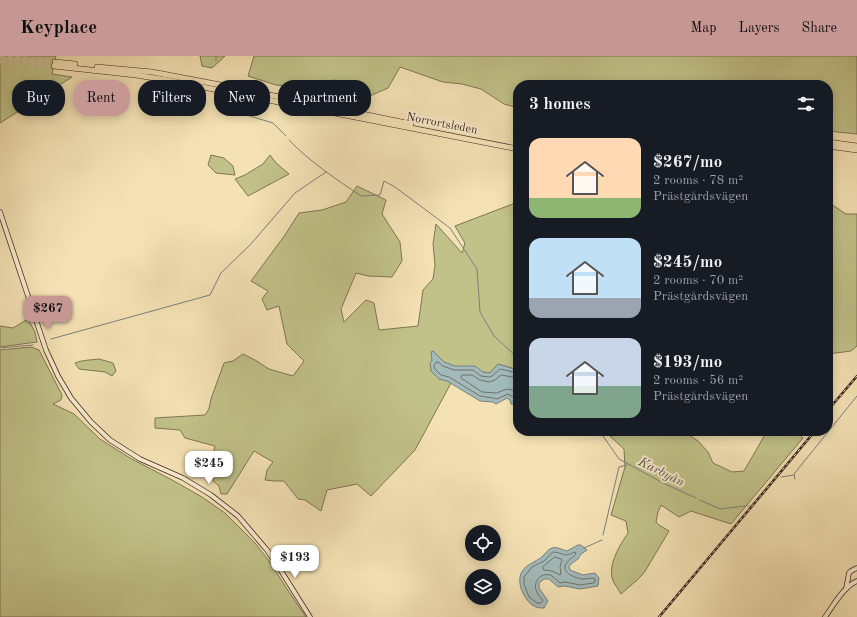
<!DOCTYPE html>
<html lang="en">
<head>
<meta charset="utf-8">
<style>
  body { margin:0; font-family:"Old Standard TT",serif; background:#242831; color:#f1f3f6; height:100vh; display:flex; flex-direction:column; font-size:15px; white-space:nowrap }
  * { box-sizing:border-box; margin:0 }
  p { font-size:13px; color:#9ea1a6 }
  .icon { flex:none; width:22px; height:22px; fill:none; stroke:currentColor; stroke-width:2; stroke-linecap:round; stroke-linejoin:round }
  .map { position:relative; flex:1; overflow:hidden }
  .drawer { position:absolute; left:513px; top:24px; width:320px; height:356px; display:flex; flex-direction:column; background:#171b24; border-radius:16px; box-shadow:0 2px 10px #0003 }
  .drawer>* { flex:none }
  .guide { position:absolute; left:12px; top:24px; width:380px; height:36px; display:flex; gap:8px }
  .tools { position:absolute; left:465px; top:469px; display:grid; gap:8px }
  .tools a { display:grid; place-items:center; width:36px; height:36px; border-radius:50%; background:#171b24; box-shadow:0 2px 10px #0003; font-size:20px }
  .price { position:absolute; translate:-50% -34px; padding:0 9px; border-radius:8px; background:#fff; color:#222; font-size:13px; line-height:26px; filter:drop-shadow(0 1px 2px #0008) }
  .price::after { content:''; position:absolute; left:50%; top:24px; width:12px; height:9px; margin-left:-6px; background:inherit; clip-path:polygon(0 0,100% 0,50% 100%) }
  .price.selected { background:#c59692; color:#111 }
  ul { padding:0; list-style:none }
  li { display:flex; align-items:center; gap:12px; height:100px; padding:0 16px }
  li span { display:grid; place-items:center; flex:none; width:112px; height:80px; border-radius:12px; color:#555 }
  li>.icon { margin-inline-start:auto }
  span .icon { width:48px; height:48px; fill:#fffc; stroke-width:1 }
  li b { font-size:17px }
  h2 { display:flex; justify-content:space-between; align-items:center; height:48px; padding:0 16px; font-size:17px }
  .chip { padding:0 14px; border-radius:16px; background:#171b24; box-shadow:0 2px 10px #0003; font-size:14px; line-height:36px }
  .chip.selected { background:#c59692; color:#111 }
  header { display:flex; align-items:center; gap:24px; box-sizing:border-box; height:56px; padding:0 20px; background:#c59692; color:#111 }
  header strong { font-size:19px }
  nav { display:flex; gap:22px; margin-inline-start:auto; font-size:14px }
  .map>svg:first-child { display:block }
</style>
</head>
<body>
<header>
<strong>Keyplace</strong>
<nav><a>Map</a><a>Layers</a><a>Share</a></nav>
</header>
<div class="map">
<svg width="857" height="561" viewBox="0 0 857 561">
  <rect width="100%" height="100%" fill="#f4e2b5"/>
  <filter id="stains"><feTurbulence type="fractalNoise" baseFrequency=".005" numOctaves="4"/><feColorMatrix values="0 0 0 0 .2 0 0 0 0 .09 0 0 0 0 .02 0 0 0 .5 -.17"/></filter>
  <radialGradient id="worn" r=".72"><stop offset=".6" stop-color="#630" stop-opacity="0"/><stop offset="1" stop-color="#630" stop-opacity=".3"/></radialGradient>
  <g fill="#c1c289" stroke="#817554">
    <polygon points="0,0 56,0 52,18 72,21 0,67"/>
    <polygon points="200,0 225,0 212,12 202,10"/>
    <polygon points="254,0 857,0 857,78 828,75 828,29 518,29 518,52 504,48 481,33 462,28 443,26 400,11 388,32 370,40 355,30 334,24 302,31 276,29 248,20"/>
    <polygon points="211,99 224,102 233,110 235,119 216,117 208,109"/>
    <polygon points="270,99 276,107 289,118 248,140 235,123 245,119 263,108"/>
    <polygon points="357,130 386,144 382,158 400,186 402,205 392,221 368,220 356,217 341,253 344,266 366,244 374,247 379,274 418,270 423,234 433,223 435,209 433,188 436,168 462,197 465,187 455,170 518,146 518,314 498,308 490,317 483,316 451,327 415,394 371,440 357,428 327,434 321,455 305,444 298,443 284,425 275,425 265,424 267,414 273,406 254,395 227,438 221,438 219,430 214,426 212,422 196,417 192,413 194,410 204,409 210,411 215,390 185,382 180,374 155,372 155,362 205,359 209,353 211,343 224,307 233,305 243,298 255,304 269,313 293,320 304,305 287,288 279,250 267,254 262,243 268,235 251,225 285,179 299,157 322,154 346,146"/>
    <polygon points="828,146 846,158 857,158 857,290 851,295 828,298"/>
    <polygon points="28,263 35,276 37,286 0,291 0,270 13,272"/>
    <polygon points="31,291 39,294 62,339 61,344 53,348 74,358 100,383 130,402 174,425 202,441 225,457 255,487 270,506 285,530 306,561 0,561 0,294"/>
    <path d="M 99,303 L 113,307 L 116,315 L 112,320 L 105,316 L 79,313 L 75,307 C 82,304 91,304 99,303 Z"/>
    <path d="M 612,375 L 683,375 L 698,385 L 708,396 L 713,407 L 732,416 L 744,415 L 766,377 L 773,378 L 777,375 L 796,375 L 803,382 L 731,468 L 691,455 L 679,461 L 661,449 L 658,456 L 656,466 L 659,469 L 669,475 L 644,517 L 637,524 L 621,538 C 619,534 615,529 613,525 C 607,509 620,489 628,477 L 626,465 L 611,459 L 625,411 L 624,393 L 610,380 Z"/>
  </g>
  <g fill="#a2baba" stroke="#7b807c">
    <polygon points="433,295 444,306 455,310 475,310 483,316 490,317 498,308 518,314 518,347 514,348 511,348 510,344 507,342 496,348 493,346 480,345 447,325 439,323 431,315 430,307 432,305 431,296"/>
    <path d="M 578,489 L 581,489 L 587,494 L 581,498 L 578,503 L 571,508 L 569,511 L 570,514 L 583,519 L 595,517 L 599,522 L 598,530 L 580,533 L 565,530 L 558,531 L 549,523 L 544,523 L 539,527 L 539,532 L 548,545 L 544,552 C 540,552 537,552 534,550 C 526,546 518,531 520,521 C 522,509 535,507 543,500 C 545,498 548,493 552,492 C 556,490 562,494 567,495 Z"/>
  </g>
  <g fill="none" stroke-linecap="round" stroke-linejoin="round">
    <g stroke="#72716c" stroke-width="1">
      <polyline points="518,317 500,313 492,320 489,321 481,320 473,314 454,314 443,310 438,306 436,306 434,310 435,313 441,319 449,321 480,340 493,342 497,343 508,338 512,340 515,343 518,343"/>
      <polyline points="518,322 501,319 495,324 489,326 480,324 472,319 462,319 461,321 461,322 482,336 497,337 504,334 508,333 512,334 518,338"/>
      <path d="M 553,496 C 558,496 561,498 566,499 C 569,499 572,497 575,496 L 576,498 C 573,502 567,504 565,510 C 563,518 578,523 584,523 C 587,523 590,522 593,522 L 595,523 L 595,526 L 593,527 L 580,529 L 565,526 L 560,527 C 557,525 555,522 552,520 C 543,515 533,524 536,534 C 537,538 541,542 543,545 L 541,547 L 537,547 L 529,541 L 524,528 L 524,521 L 532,511 L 544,505 Z"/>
      <polygon points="555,501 561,503 562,504 560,511 561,518 560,519 552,515 544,514 543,513 543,511"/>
    </g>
    <g stroke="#7b807c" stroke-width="1">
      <polyline points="216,5 216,0"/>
      <polyline points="223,49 230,55 235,57 243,58 273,67 286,80"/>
      <path d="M 289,84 C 310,106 336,123 361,140"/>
      <polyline points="362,140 380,139 384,125 395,131 450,172 477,213 480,256 494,280 518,302"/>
      <polyline points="51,283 210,239 221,217 250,189 295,137 326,116"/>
      <polyline points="0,292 33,289"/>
      <polyline points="601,375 603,380 619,403 663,427 696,442"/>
      <polyline points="781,421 794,419"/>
      <polyline points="795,423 794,418 857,340"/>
      <polyline points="700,444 720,453 745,450"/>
      <polyline points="748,450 749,450"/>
      <polyline points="603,479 619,411 627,409"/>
      <polyline points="584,492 602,484"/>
    </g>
    <g stroke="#d0bd97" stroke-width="5" stroke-dasharray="5 2.5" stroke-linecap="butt">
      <polyline points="0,0 55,6"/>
      <polyline points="0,5 54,10"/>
    </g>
    <g stroke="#41281e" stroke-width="5.5">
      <g id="secondary">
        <polyline points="0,156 46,294 58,320 71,342 91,366 110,384 140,403 183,422 211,439 238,460 267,494 278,510 310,561"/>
        <polyline points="846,533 849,517 851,515 857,512"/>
        <path d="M 825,561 C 833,550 844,530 857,525"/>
      </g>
    </g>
    <g stroke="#41281e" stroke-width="6">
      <g id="highway">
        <polyline points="55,6 75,8"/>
        <polyline points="54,10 136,19 167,24 518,93"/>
        <polyline points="97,11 152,16 231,31 411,68"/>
        <polyline points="828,86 857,90"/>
        <polyline points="828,90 857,94"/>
      </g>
    </g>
    <use href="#secondary" stroke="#f8eccf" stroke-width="4"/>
    <use href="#highway" stroke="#f4e2b5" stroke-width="5"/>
    <g stroke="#41281e" stroke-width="2.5">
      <g id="rail">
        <polyline points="828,354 857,320"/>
        <polyline points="659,561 815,375"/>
      </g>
    </g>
    <use href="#rail" stroke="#f8eccf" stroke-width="1" stroke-dasharray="3" stroke-linecap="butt"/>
  </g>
  <g text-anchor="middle" stroke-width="3.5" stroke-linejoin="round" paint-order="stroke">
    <g font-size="12" fill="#41281e" stroke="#f8eccf">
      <text transform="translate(442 67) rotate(11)" y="4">Norrortsleden</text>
    </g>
    <g font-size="13" font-style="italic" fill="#594c45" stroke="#f8eccf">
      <text transform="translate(662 415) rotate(27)" y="5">Karbyån</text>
    </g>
  </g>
  <rect width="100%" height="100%" filter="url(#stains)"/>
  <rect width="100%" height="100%" fill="url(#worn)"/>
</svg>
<div class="tools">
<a><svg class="icon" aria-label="locate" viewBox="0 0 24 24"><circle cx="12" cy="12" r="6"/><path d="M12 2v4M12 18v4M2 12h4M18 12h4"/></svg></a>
<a><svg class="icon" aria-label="layers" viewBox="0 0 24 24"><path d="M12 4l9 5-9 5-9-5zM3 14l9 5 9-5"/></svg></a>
</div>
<b class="price selected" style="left:48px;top:274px">$267</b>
<b class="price" style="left:209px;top:429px">$245</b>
<b class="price" style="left:295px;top:523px">$193</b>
<div class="guide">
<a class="chip">Buy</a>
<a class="chip selected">Rent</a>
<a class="chip">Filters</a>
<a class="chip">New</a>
<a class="chip">Apartment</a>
</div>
<section class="drawer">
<h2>3 homes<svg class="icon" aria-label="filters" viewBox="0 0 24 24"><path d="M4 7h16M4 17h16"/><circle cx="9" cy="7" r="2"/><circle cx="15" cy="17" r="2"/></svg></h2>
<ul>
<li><span style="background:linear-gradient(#ffd9b3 75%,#8fb573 0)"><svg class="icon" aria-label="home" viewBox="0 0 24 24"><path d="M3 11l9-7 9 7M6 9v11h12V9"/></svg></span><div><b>$267/mo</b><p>2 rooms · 78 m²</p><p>Prästgårdsvägen</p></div></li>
<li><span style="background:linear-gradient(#bfe0f5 75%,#9aa5b1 0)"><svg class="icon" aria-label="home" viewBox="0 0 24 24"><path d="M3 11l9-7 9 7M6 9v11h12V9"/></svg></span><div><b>$245/mo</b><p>2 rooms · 70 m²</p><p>Prästgårdsvägen</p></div></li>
<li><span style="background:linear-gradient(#c9d6e8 60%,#7fa58c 0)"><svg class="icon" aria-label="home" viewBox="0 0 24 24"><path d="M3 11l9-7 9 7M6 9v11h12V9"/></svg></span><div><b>$193/mo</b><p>2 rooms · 56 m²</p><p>Prästgårdsvägen</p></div></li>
</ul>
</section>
</div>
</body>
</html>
